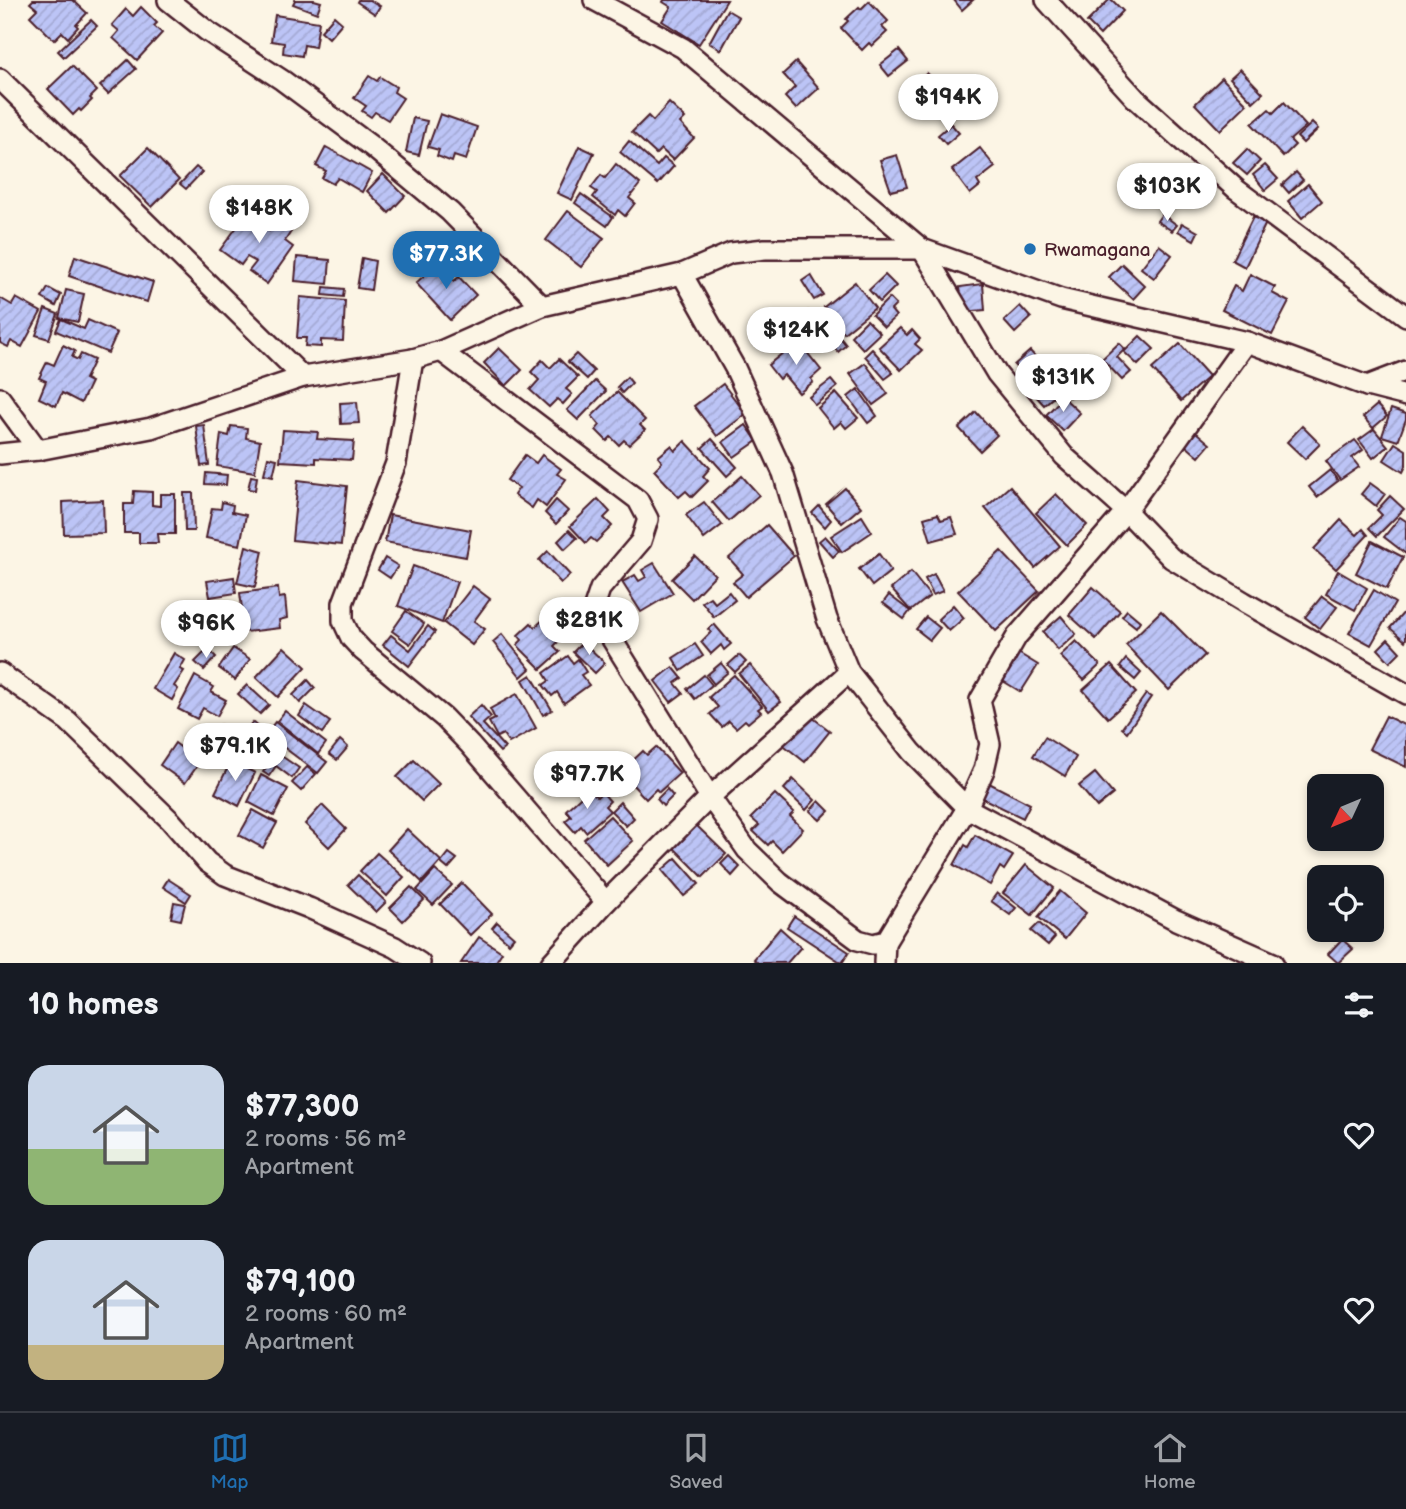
<!DOCTYPE html>
<html lang="en">
<head>
<meta charset="utf-8">
<style>
  body { margin:0; font-family:"Balsamiq Sans",sans-serif; background:#20242c; color:#f1f3f6; height:100vh; display:flex; flex-direction:column; font-size:26px; white-space:nowrap }
  * { box-sizing:border-box; margin:0 }
  p { font-size:23px; color:#9ea1a6 }
  .icon { flex:none; width:38px; height:38px; fill:none; stroke:currentColor; stroke-width:2; stroke-linecap:round; stroke-linejoin:round }
  .map { position:relative; height:963px; overflow:hidden }
  .panel { display:flex; flex-direction:column; background:#171b24; flex:1 }
  .panel>* { flex:none }
  .needle { width:46px; rotate:226deg }
  .tools { position:absolute; left:1307px; top:774px; display:grid; gap:14px }
  .tools a { display:grid; place-items:center; width:77px; height:77px; border-radius:14px; background:#171b24; box-shadow:0 4px 10px #0003; font-size:35px }
  .price { position:absolute; translate:-50% -60px; padding:0 16px; border-radius:24px; background:#fff; color:#222; font-size:23px; line-height:46px; filter:drop-shadow(0 2px 4px #0008) }
  .price::after { content:''; position:absolute; left:50%; top:42px; width:21px; height:16px; margin-left:-10px; background:inherit; clip-path:polygon(0 0,100% 0,50% 100%) }
  .price.selected { background:#1f6fb2; color:#fff }
  ul { padding:0; list-style:none }
  li { display:flex; align-items:center; gap:21px; height:175px; padding:0 28px }
  li span { display:grid; place-items:center; flex:none; width:196px; height:140px; border-radius:21px; color:#555 }
  li>.icon { margin-inline-start:auto }
  span .icon { width:84px; height:84px; fill:#fffc; stroke-width:1 }
  li b { font-size:30px }
  h2 { display:flex; justify-content:space-between; align-items:center; height:84px; padding:0 28px; font-size:30px }
  .tab-bar { display:flex; justify-content:space-around; align-items:center; height:98px; border-top:2px solid #363941; background:#171b24; font-size:19px; color:#9ea1a6 }
  .tab-bar a { display:grid; justify-items:center; gap:4px }
  .tab-bar .selected { color:#1f6fb2 }
  .map>svg:first-child { display:block }
</style>
</head>
<body>
<div class="map">
<svg width="1406" height="963" viewBox="0 0 1406 963">
  <defs>
    <pattern id="building-hatch" width="6" height="6" patternUnits="userSpaceOnUse" patternTransform="scale(1.75)"><rect width="6" height="6" fill="#bcc4f6"/><path d="M-1 1l2-2M0 6l6-6M5 7l2-2" fill="none" stroke="#a3a8d3"/></pattern>
  </defs>
  <rect width="100%" height="100%" fill="#fcf5e5"/>
  <filter id="ink" filterUnits="userSpaceOnUse"><feTurbulence type="fractalNoise" baseFrequency=".0143" numOctaves="2"/><feDisplacementMap in="SourceGraphic" scale="14" xChannelSelector="R" yChannelSelector="G"/><feConvolveMatrix kernelMatrix="1 2 1 2 8 2 1 2 1" color-interpolation-filters="sRGB"/></filter>
  <g filter="url(#ink)">
    <g fill="url(#building-hatch)" stroke="#4a1f2b" stroke-width="2">
      <polygon points="33,0 73,0 87,13 76,25 78,27 68,38 62,32 54,40 30,16 37,9 30,3"/>
      <polygon points="295,0 314,0 321,2 317,13 293,4"/>
      <polygon points="358,0 370,0 380,6 375,14 357,2"/>
      <polygon points="664,0 727,0 699,44 662,21 671,7 663,2"/>
      <polygon points="954,0 973,0 962,10"/>
      <polygon points="1109,0 1112,0 1123,11 1100,35 1087,22"/>
      <polygon points="869,1 888,21 882,27 887,32 872,46 869,43 862,50 841,28 848,21 846,19 859,7 861,9"/>
      <polygon points="141,7 157,23 154,26 162,33 137,60 113,38 119,31 112,25 126,9 133,16"/>
      <polygon points="727,10 739,17 721,50 709,43"/>
      <polygon points="275,15 319,22 315,47 304,45 302,56 283,53 284,43 271,41"/>
      <polygon points="334,16 342,23 329,38 321,31"/>
      <polygon points="91,20 97,26 64,57 58,51"/>
      <polygon points="899,50 908,61 889,76 880,65"/>
      <polygon points="128,60 136,69 108,94 100,86"/>
      <polygon points="796,62 819,88 796,109 785,97 795,87 783,74"/>
      <polygon points="72,66 97,91 90,98 92,100 81,111 79,109 73,115 48,89"/>
      <polygon points="1240,69 1263,93 1253,102 1230,78"/>
      <polygon points="927,73 942,89 933,98 940,105 930,114 908,93"/>
      <polygon points="369,76 377,81 380,77 396,87 394,92 403,98 388,120 375,112 371,117 362,111 366,106 354,98"/>
      <polygon points="1222,78 1247,104 1220,130 1195,104"/>
      <polygon points="1284,102 1306,126 1290,140 1295,145 1283,157 1252,124 1269,109 1273,113"/>
      <polygon points="669,103 685,118 680,123 694,138 673,160 661,149 656,154 632,132 648,116 653,121"/>
      <polygon points="440,114 477,127 466,160 454,156 452,162 437,156 439,150 428,147"/>
      <polygon points="413,118 427,121 419,155 406,152"/>
      <polygon points="1312,123 1318,129 1303,143 1297,137"/>
      <polygon points="951,124 959,133 946,144 938,135"/>
      <polygon points="629,141 657,166 664,158 674,166 658,184 620,152"/>
      <polygon points="579,146 594,153 572,200 557,193"/>
      <polygon points="326,147 372,173 362,192 338,178 333,184 322,178 326,171 316,166"/>
      <polygon points="148,148 179,180 152,207 120,176"/>
      <polygon points="980,148 995,167 977,181 980,186 970,194 952,170"/>
      <polygon points="1247,149 1260,161 1247,175 1233,163"/>
      <polygon points="897,155 907,187 891,191 880,160"/>
      <polygon points="616,164 640,184 629,198 635,203 625,216 618,210 615,215 593,197 597,192 591,188 601,175 605,178"/>
      <polygon points="1265,165 1278,179 1265,190 1253,175"/>
      <polygon points="196,167 202,172 186,189 180,184"/>
      <polygon points="1296,172 1303,180 1289,193 1282,185"/>
      <polygon points="383,174 405,196 389,213 367,191"/>
      <polygon points="1308,184 1322,201 1302,218 1288,201"/>
      <polygon points="581,194 613,217 607,226 575,203"/>
      <polygon points="251,208 266,218 261,225 269,231 277,220 292,230 285,241 293,247 267,284 249,271 256,262 247,257 241,265 220,250"/>
      <polygon points="568,211 604,238 581,267 546,240"/>
      <polygon points="1162,214 1177,225 1172,231 1157,221"/>
      <polygon points="1253,217 1266,223 1245,267 1232,260"/>
      <polygon points="1182,223 1198,232 1194,240 1178,231"/>
      <polygon points="1159,245 1172,255 1154,278 1141,268"/>
      <polygon points="75,256 153,282 147,302 69,276"/>
      <polygon points="297,257 330,260 328,284 295,281"/>
      <polygon points="362,258 375,261 371,290 357,288"/>
      <polygon points="437,264 454,281 459,277 476,295 450,320 416,283"/>
      <polygon points="1122,264 1145,286 1133,299 1109,277"/>
      <polygon points="1250,274 1275,287 1272,293 1289,302 1272,335 1222,310 1234,286 1242,291"/>
      <polygon points="811,275 823,295 814,300 802,281"/>
      <polygon points="885,275 896,286 880,302 869,290"/>
      <polygon points="855,282 875,308 844,333 824,307"/>
      <polygon points="983,284 985,310 962,312 960,287"/>
      <polygon points="324,287 344,289 343,297 323,295"/>
      <polygon points="48,288 61,295 56,306 42,298"/>
      <polygon points="66,290 84,294 78,322 59,318"/>
      <polygon points="300,297 345,301 343,341 321,340 321,347 305,346 306,338 297,338"/>
      <polygon points="0,298 12,305 16,298 41,312 22,347 11,341 8,347 0,343"/>
      <polygon points="889,298 896,305 891,310 896,316 884,327 872,315"/>
      <polygon points="1020,306 1031,318 1015,333 1004,321"/>
      <polygon points="45,309 58,314 49,339 36,335"/>
      <polygon points="808,311 815,320 797,334 790,324"/>
      <polygon points="61,319 84,329 88,320 117,333 108,353 56,331"/>
      <polygon points="826,320 846,345 838,352 818,327"/>
      <polygon points="867,320 880,333 863,349 851,336"/>
      <polygon points="784,322 795,338 781,348 770,332"/>
      <polygon points="900,328 907,335 912,330 920,339 915,344 922,350 901,370 879,347"/>
      <polygon points="1140,336 1154,349 1138,365 1124,352"/>
      <polygon points="798,341 821,370 811,379 813,382 799,393 784,375 779,379 768,365"/>
      <polygon points="1119,343 1125,349 1117,357 1131,372 1122,380 1102,359"/>
      <polygon points="1180,344 1209,376 1181,401 1152,369"/>
      <polygon points="63,345 75,351 72,357 78,360 81,354 94,360 85,379 91,382 81,403 62,393 56,406 39,398 46,381 39,378 47,362 54,365"/>
      <polygon points="499,348 522,370 506,386 484,363"/>
      <polygon points="872,349 893,373 885,379 865,356"/>
      <polygon points="1030,351 1041,363 1025,377 1014,365"/>
      <polygon points="576,354 594,371 587,379 568,362"/>
      <polygon points="559,359 578,377 566,389 572,394 563,404 557,399 549,407 530,390 539,380 531,372 542,360 550,368"/>
      <polygon points="865,363 888,394 873,405 850,374"/>
      <polygon points="1063,372 1078,390 1069,397 1063,389 1044,405 1035,395"/>
      <polygon points="627,377 632,383 622,393 617,387"/>
      <polygon points="831,380 837,387 815,405 809,397"/>
      <polygon points="595,381 606,391 578,420 567,410"/>
      <polygon points="723,384 746,414 717,436 694,406"/>
      <polygon points="858,389 877,416 868,423 848,397"/>
      <polygon points="617,392 645,420 640,425 645,430 629,445 624,440 619,445 611,437 607,441 596,430 600,425 592,416"/>
      <polygon points="836,393 858,418 846,428 841,422 834,428 818,408"/>
      <polygon points="1063,397 1080,413 1063,431 1046,415"/>
      <polygon points="357,402 359,423 341,424 340,403"/>
      <polygon points="1377,405 1387,416 1373,428 1363,417"/>
      <polygon points="1391,409 1406,414 1406,419 1398,441 1382,436"/>
      <polygon points="976,412 997,435 980,451 959,428"/>
      <polygon points="204,425 209,465 201,466 196,426"/>
      <polygon points="746,425 757,441 734,457 723,442"/>
      <polygon points="231,426 247,428 246,438 260,441 255,472 217,466 221,434 229,436"/>
      <polygon points="1302,426 1320,444 1305,459 1287,442"/>
      <polygon points="1190,427 1210,444 1199,457 1179,440"/>
      <polygon points="1374,429 1388,446 1373,458 1359,440"/>
      <polygon points="283,430 318,432 317,439 354,441 352,460 316,458 316,463 280,461"/>
      <polygon points="712,439 737,467 727,476 702,448"/>
      <polygon points="1355,440 1363,450 1352,458 1359,467 1340,480 1326,461"/>
      <polygon points="685,441 710,468 703,476 708,481 692,497 686,491 679,497 654,470 662,462 658,457 671,446 675,451"/>
      <polygon points="1395,443 1406,450 1406,466 1403,472 1384,460"/>
      <polygon points="525,455 536,463 542,455 561,469 557,474 566,479 546,507 537,500 532,508 514,495 519,488 507,480"/>
      <polygon points="268,457 277,459 273,476 264,474"/>
      <polygon points="1330,470 1338,481 1317,497 1309,487"/>
      <polygon points="206,473 227,475 226,485 205,484"/>
      <polygon points="251,476 257,477 255,490 248,489"/>
      <polygon points="742,476 759,495 729,521 712,502"/>
      <polygon points="298,480 347,486 341,545 292,540"/>
      <polygon points="1370,483 1385,494 1376,506 1361,494"/>
      <polygon points="1010,486 1060,546 1035,568 985,508"/>
      <polygon points="845,488 861,507 842,523 826,504"/>
      <polygon points="134,491 152,492 152,505 160,506 160,494 175,494 175,534 157,534 158,543 139,543 139,533 124,533 124,504 133,504"/>
      <polygon points="184,493 193,493 194,531 185,531"/>
      <polygon points="1056,494 1087,525 1067,545 1036,513"/>
      <polygon points="1390,496 1404,509 1377,536 1369,528 1382,515 1377,510"/>
      <polygon points="598,499 610,512 604,518 612,526 596,542 591,538 586,543 570,526"/>
      <polygon points="103,500 104,533 64,534 63,502"/>
      <polygon points="556,500 568,511 556,524 545,513"/>
      <polygon points="222,502 233,505 232,512 246,515 240,545 206,538 212,508 221,509"/>
      <polygon points="704,502 722,525 704,539 686,515"/>
      <polygon points="819,506 831,520 825,527 812,513"/>
      <polygon points="938,514 941,520 951,517 957,534 931,541 924,518"/>
      <polygon points="390,515 471,530 466,557 385,542"/>
      <polygon points="862,516 872,532 842,552 831,536"/>
      <polygon points="1400,517 1406,521 1406,554 1384,537"/>
      <polygon points="1341,520 1357,535 1363,529 1368,535 1336,569 1314,549"/>
      <polygon points="767,525 794,556 746,597 733,582 743,574 729,558"/>
      <polygon points="569,530 577,538 565,549 558,541"/>
      <polygon points="825,536 839,551 833,557 819,541"/>
      <polygon points="1372,541 1403,557 1387,589 1356,573"/>
      <polygon points="246,546 263,551 255,587 237,583"/>
      <polygon points="548,551 570,575 561,583 539,560"/>
      <polygon points="1001,551 1039,591 996,631 958,591"/>
      <polygon points="879,554 891,571 872,586 859,569"/>
      <polygon points="695,556 715,575 692,599 672,579"/>
      <polygon points="385,558 398,566 390,578 378,570"/>
      <polygon points="654,563 673,593 641,612 622,582 635,575 639,581 646,577 642,570"/>
      <polygon points="413,566 457,582 442,623 398,606"/>
      <polygon points="1338,571 1367,588 1355,610 1326,594"/>
      <polygon points="911,572 930,596 911,611 891,589"/>
      <polygon points="934,574 943,591 933,595 925,579"/>
      <polygon points="234,577 236,593 210,597 207,581"/>
      <polygon points="473,586 490,599 474,621 485,629 472,645 444,623"/>
      <polygon points="1093,587 1120,611 1096,639 1069,615"/>
      <polygon points="278,588 279,598 285,597 287,618 279,620 280,628 245,632 240,593"/>
      <polygon points="1374,590 1395,603 1371,645 1349,633"/>
      <polygon points="729,592 735,600 714,617 702,602 710,597 715,603"/>
      <polygon points="889,595 910,611 904,619 883,603"/>
      <polygon points="1322,596 1337,607 1320,629 1305,617"/>
      <polygon points="953,605 964,618 949,631 938,619"/>
      <polygon points="225,607 233,636 221,639 214,609"/>
      <polygon points="1127,610 1140,621 1136,627 1122,616"/>
      <polygon points="1406,610 1406,639 1405,641 1390,628"/>
      <polygon points="406,611 424,624 410,644 392,631"/>
      <polygon points="1161,611 1205,655 1169,690 1126,645"/>
      <polygon points="1061,616 1076,634 1058,650 1043,632"/>
      <polygon points="926,617 940,628 930,640 916,629"/>
      <polygon points="543,620 561,639 554,646 560,652 541,669 517,645 522,640 518,635 531,623 535,627"/>
      <polygon points="714,624 731,644 724,650 721,645 711,654 701,642 711,632 708,629"/>
      <polygon points="428,626 435,632 409,666 383,645 391,635 410,650"/>
      <polygon points="502,634 530,669 521,677 493,642"/>
      <polygon points="1388,639 1400,652 1390,662 1378,649"/>
      <polygon points="1076,641 1100,665 1084,680 1060,656"/>
      <polygon points="583,642 605,663 595,673 573,652"/>
      <polygon points="695,644 703,656 681,671 673,658"/>
      <polygon points="284,647 306,667 278,697 256,677"/>
      <polygon points="233,648 250,659 235,680 219,668"/>
      <polygon points="208,649 216,657 204,670 195,662"/>
      <polygon points="1015,651 1038,665 1021,692 998,678"/>
      <polygon points="174,653 185,660 180,669 184,671 174,686 178,689 172,700 153,689"/>
      <polygon points="739,655 746,662 735,672 728,665"/>
      <polygon points="568,656 573,663 578,659 586,672 581,675 589,685 564,703 557,692 552,696 543,685 549,681 544,673"/>
      <polygon points="1126,659 1141,673 1135,680 1120,667"/>
      <polygon points="721,663 728,672 714,684 707,675"/>
      <polygon points="750,665 781,702 769,711 739,674"/>
      <polygon points="1111,665 1136,693 1108,718 1083,690"/>
      <polygon points="673,667 682,678 675,683 683,693 671,702 655,681"/>
      <polygon points="531,675 552,710 543,715 523,680"/>
      <polygon points="704,675 712,685 695,699 687,689"/>
      <polygon points="734,675 762,706 758,709 761,712 748,723 745,720 736,728 729,721 722,727 710,714 718,707 709,697"/>
      <polygon points="195,676 214,687 211,692 226,700 217,716 203,708 197,719 178,709"/>
      <polygon points="308,680 315,688 300,703 293,695"/>
      <polygon points="247,685 269,705 260,714 238,694"/>
      <polygon points="517,694 536,728 509,743 503,734 497,737 489,722 495,719 490,709"/>
      <polygon points="1146,694 1151,697 1127,732 1122,728"/>
      <polygon points="306,705 330,722 322,733 299,716"/>
      <polygon points="481,705 491,717 483,724 505,748 500,752 468,717"/>
      <polygon points="285,711 326,743 318,754 277,721"/>
      <polygon points="808,714 830,731 805,762 781,743"/>
      <polygon points="1386,716 1406,726 1406,767 1369,749"/>
      <polygon points="253,722 261,729 235,759 210,737 221,725 237,739"/>
      <polygon points="275,722 327,762 318,773 266,734"/>
      <polygon points="193,734 211,747 203,758 185,745"/>
      <polygon points="1045,737 1076,757 1065,776 1033,756"/>
      <polygon points="258,739 272,752 264,762 249,748"/>
      <polygon points="340,740 348,747 337,760 329,754"/>
      <polygon points="175,743 200,762 185,783 160,765"/>
      <polygon points="656,747 680,773 659,792 656,789 646,799 630,782 637,776 627,766 643,751 647,755"/>
      <polygon points="277,753 299,768 292,778 276,766 269,776 263,772"/>
      <polygon points="414,760 439,784 422,801 397,777"/>
      <polygon points="231,761 255,773 239,806 215,793"/>
      <polygon points="307,767 316,774 301,791 292,783"/>
      <polygon points="1095,773 1113,794 1097,807 1079,786"/>
      <polygon points="261,775 288,789 274,816 248,802"/>
      <polygon points="793,779 815,800 806,810 784,789"/>
      <polygon points="989,783 1030,804 1023,818 982,798"/>
      <polygon points="589,789 597,797 602,792 610,801 605,806 610,811 586,832 581,826 575,832 565,821 571,816 566,810"/>
      <polygon points="667,789 673,796 663,806 657,799"/>
      <polygon points="775,794 794,812 790,816 803,829 782,851 772,841 768,845 753,831 759,825 751,818"/>
      <polygon points="819,801 829,811 820,820 810,811"/>
      <polygon points="620,802 634,818 626,826 611,811"/>
      <polygon points="322,805 346,829 329,847 305,824"/>
      <polygon points="253,810 277,823 263,848 239,835"/>
      <polygon points="610,816 633,841 607,865 584,839"/>
      <polygon points="695,824 726,854 703,877 673,847"/>
      <polygon points="407,829 441,861 422,882 388,850"/>
      <polygon points="975,835 1013,856 1004,870 1000,867 990,885 954,865 965,845 968,847"/>
      <polygon points="377,853 404,877 387,896 360,871"/>
      <polygon points="449,853 457,859 448,869 441,863"/>
      <polygon points="729,856 740,867 732,876 721,864"/>
      <polygon points="676,858 699,884 684,896 662,870"/>
      <polygon points="1026,865 1054,888 1032,915 1003,893"/>
      <polygon points="435,870 452,885 433,905 417,890"/>
      <polygon points="358,875 386,902 376,912 348,885"/>
      <polygon points="168,879 191,894 186,902 163,887"/>
      <polygon points="462,883 492,914 470,935 440,904"/>
      <polygon points="411,887 424,900 403,921 390,908"/>
      <polygon points="1060,891 1086,913 1065,939 1038,917"/>
      <polygon points="997,893 1016,908 1010,915 991,901"/>
      <polygon points="174,902 185,904 181,920 171,918"/>
      <polygon points="794,916 849,952 842,963 787,927"/>
      <polygon points="497,922 514,937 509,943 492,928"/>
      <polygon points="1039,923 1055,937 1048,945 1031,931"/>
      <polygon points="780,928 801,947 787,963 758,963 754,959"/>
      <polygon points="479,937 502,952 495,963 461,963"/>
      <polygon points="1342,939 1353,949 1338,963 1328,954"/>
    </g>
    <g fill="none" stroke-linecap="round" stroke-linejoin="round">
      <g stroke="#4a1f2b" stroke-width="24">
        <g id="minor">
          <polyline points="168,0 207,31 282,80 371,146 450,212 542,306"/>
          <polyline points="594,0 683,48 922,249 997,374 1064,456 1126,511 1171,558 1244,602 1406,694"/>
          <polyline points="1046,0 1135,98 1236,189 1406,316"/>
          <polyline points="0,79 303,377"/>
          <polyline points="682,274 735,368 783,473 827,619 849,672 912,752 967,808 1176,920 1273,963"/>
          <polyline points="441,351 638,500 648,519 641,541 600,589 594,607 603,625 710,797 747,850 780,882 858,940 873,944 886,941 967,808 984,770 990,744 980,700 1017,636 1126,511 1247,342"/>
          <polyline points="413,359 396,463 343,603 343,621 351,638 363,651 444,718 470,745 606,902"/>
          <polyline points="1367,386 1406,371"/>
          <polyline points="0,398 38,450"/>
          <polyline points="0,454 38,450 151,428 303,377 413,359 441,351 542,306 682,274 731,253 765,249 922,249 1061,299 1247,342 1367,386 1406,396"/>
          <polyline points="0,673 68,721 171,821 207,862 225,875 309,908 395,947 420,963"/>
          <polyline points="551,963 606,902 710,797 849,672"/>
          <polyline points="884,963 885,941"/>
        </g>
      </g>
      <use href="#minor" stroke="#fcf5e5" stroke-width="19"/>
    </g>
  </g>
  <circle fill="#1f6fb2" stroke="#fcf5e5" stroke-width="2.5" cx="1030" cy="249" r="7"/>
  <g text-anchor="middle" stroke-width="7" stroke-linejoin="round" paint-order="stroke">
    <g font-size="19" fill="#4a1f2b" stroke="#fcf5e5" text-anchor="start">
      <text x="1044" y="256">Rwamagana</text>
    </g>
  </g>
</svg>
<div class="tools">
<a><svg class="needle" viewBox="-14 -14 28 28"><path d="M0-13l5 13h-10z" fill="#e53935"/><path d="M0 13l5-13h-10z" fill="#9ea1a6"/></svg></a>
<a><svg class="icon" aria-label="locate" viewBox="0 0 24 24"><circle cx="12" cy="12" r="6"/><path d="M12 2v4M12 18v4M2 12h4M18 12h4"/></svg></a>
</div>
<b class="price" style="left:948px;top:134px">$194K</b>
<b class="price" style="left:1167px;top:223px">$103K</b>
<b class="price" style="left:259px;top:245px">$148K</b>
<b class="price selected" style="left:446px;top:291px">$77.3K</b>
<b class="price" style="left:796px;top:367px">$124K</b>
<b class="price" style="left:1063px;top:414px">$131K</b>
<b class="price" style="left:589px;top:657px">$281K</b>
<b class="price" style="left:206px;top:660px">$96K</b>
<b class="price" style="left:235px;top:783px">$79.1K</b>
<b class="price" style="left:587px;top:811px">$97.7K</b>
</div>
<section class="panel">
<h2>10 homes<svg class="icon" aria-label="filters" viewBox="0 0 24 24"><path d="M4 7h16M4 17h16"/><circle cx="9" cy="7" r="2"/><circle cx="15" cy="17" r="2"/></svg></h2>
<ul>
<li><span style="background:linear-gradient(#c9d6e8 60%,#8fb573 0)"><svg class="icon" aria-label="home" viewBox="0 0 24 24"><path d="M3 11l9-7 9 7M6 9v11h12V9"/></svg></span><div><b>$77,300</b><p>2 rooms · 56 m²</p><p>Apartment</p></div><svg class="icon" aria-label="heart" viewBox="0 0 24 24"><path d="M12 20l-8-8c-3-5 5-10 8-4 3-6 11-1 8 4z"/></svg></li>
<li><span style="background:linear-gradient(#c9d6e8 75%,#c2b280 0)"><svg class="icon" aria-label="home" viewBox="0 0 24 24"><path d="M3 11l9-7 9 7M6 9v11h12V9"/></svg></span><div><b>$79,100</b><p>2 rooms · 60 m²</p><p>Apartment</p></div><svg class="icon" aria-label="heart" viewBox="0 0 24 24"><path d="M12 20l-8-8c-3-5 5-10 8-4 3-6 11-1 8 4z"/></svg></li>
</ul>
</section>
<nav class="tab-bar">
<a class="selected"><svg class="icon" aria-label="map" viewBox="0 0 24 24"><path d="M3 6l6-2 6 2 6-2v14l-6 2-6-2-6 2zM9 4v14M15 6v14"/></svg>Map</a>
<a><svg class="icon" aria-label="saved" viewBox="0 0 24 24"><path d="M7 4h10v16l-5-4-5 4z"/></svg>Saved</a>
<a><svg class="icon" aria-label="home" viewBox="0 0 24 24"><path d="M3 11l9-7 9 7M6 9v11h12V9"/></svg>Home</a>
</nav>
</body>
</html>
